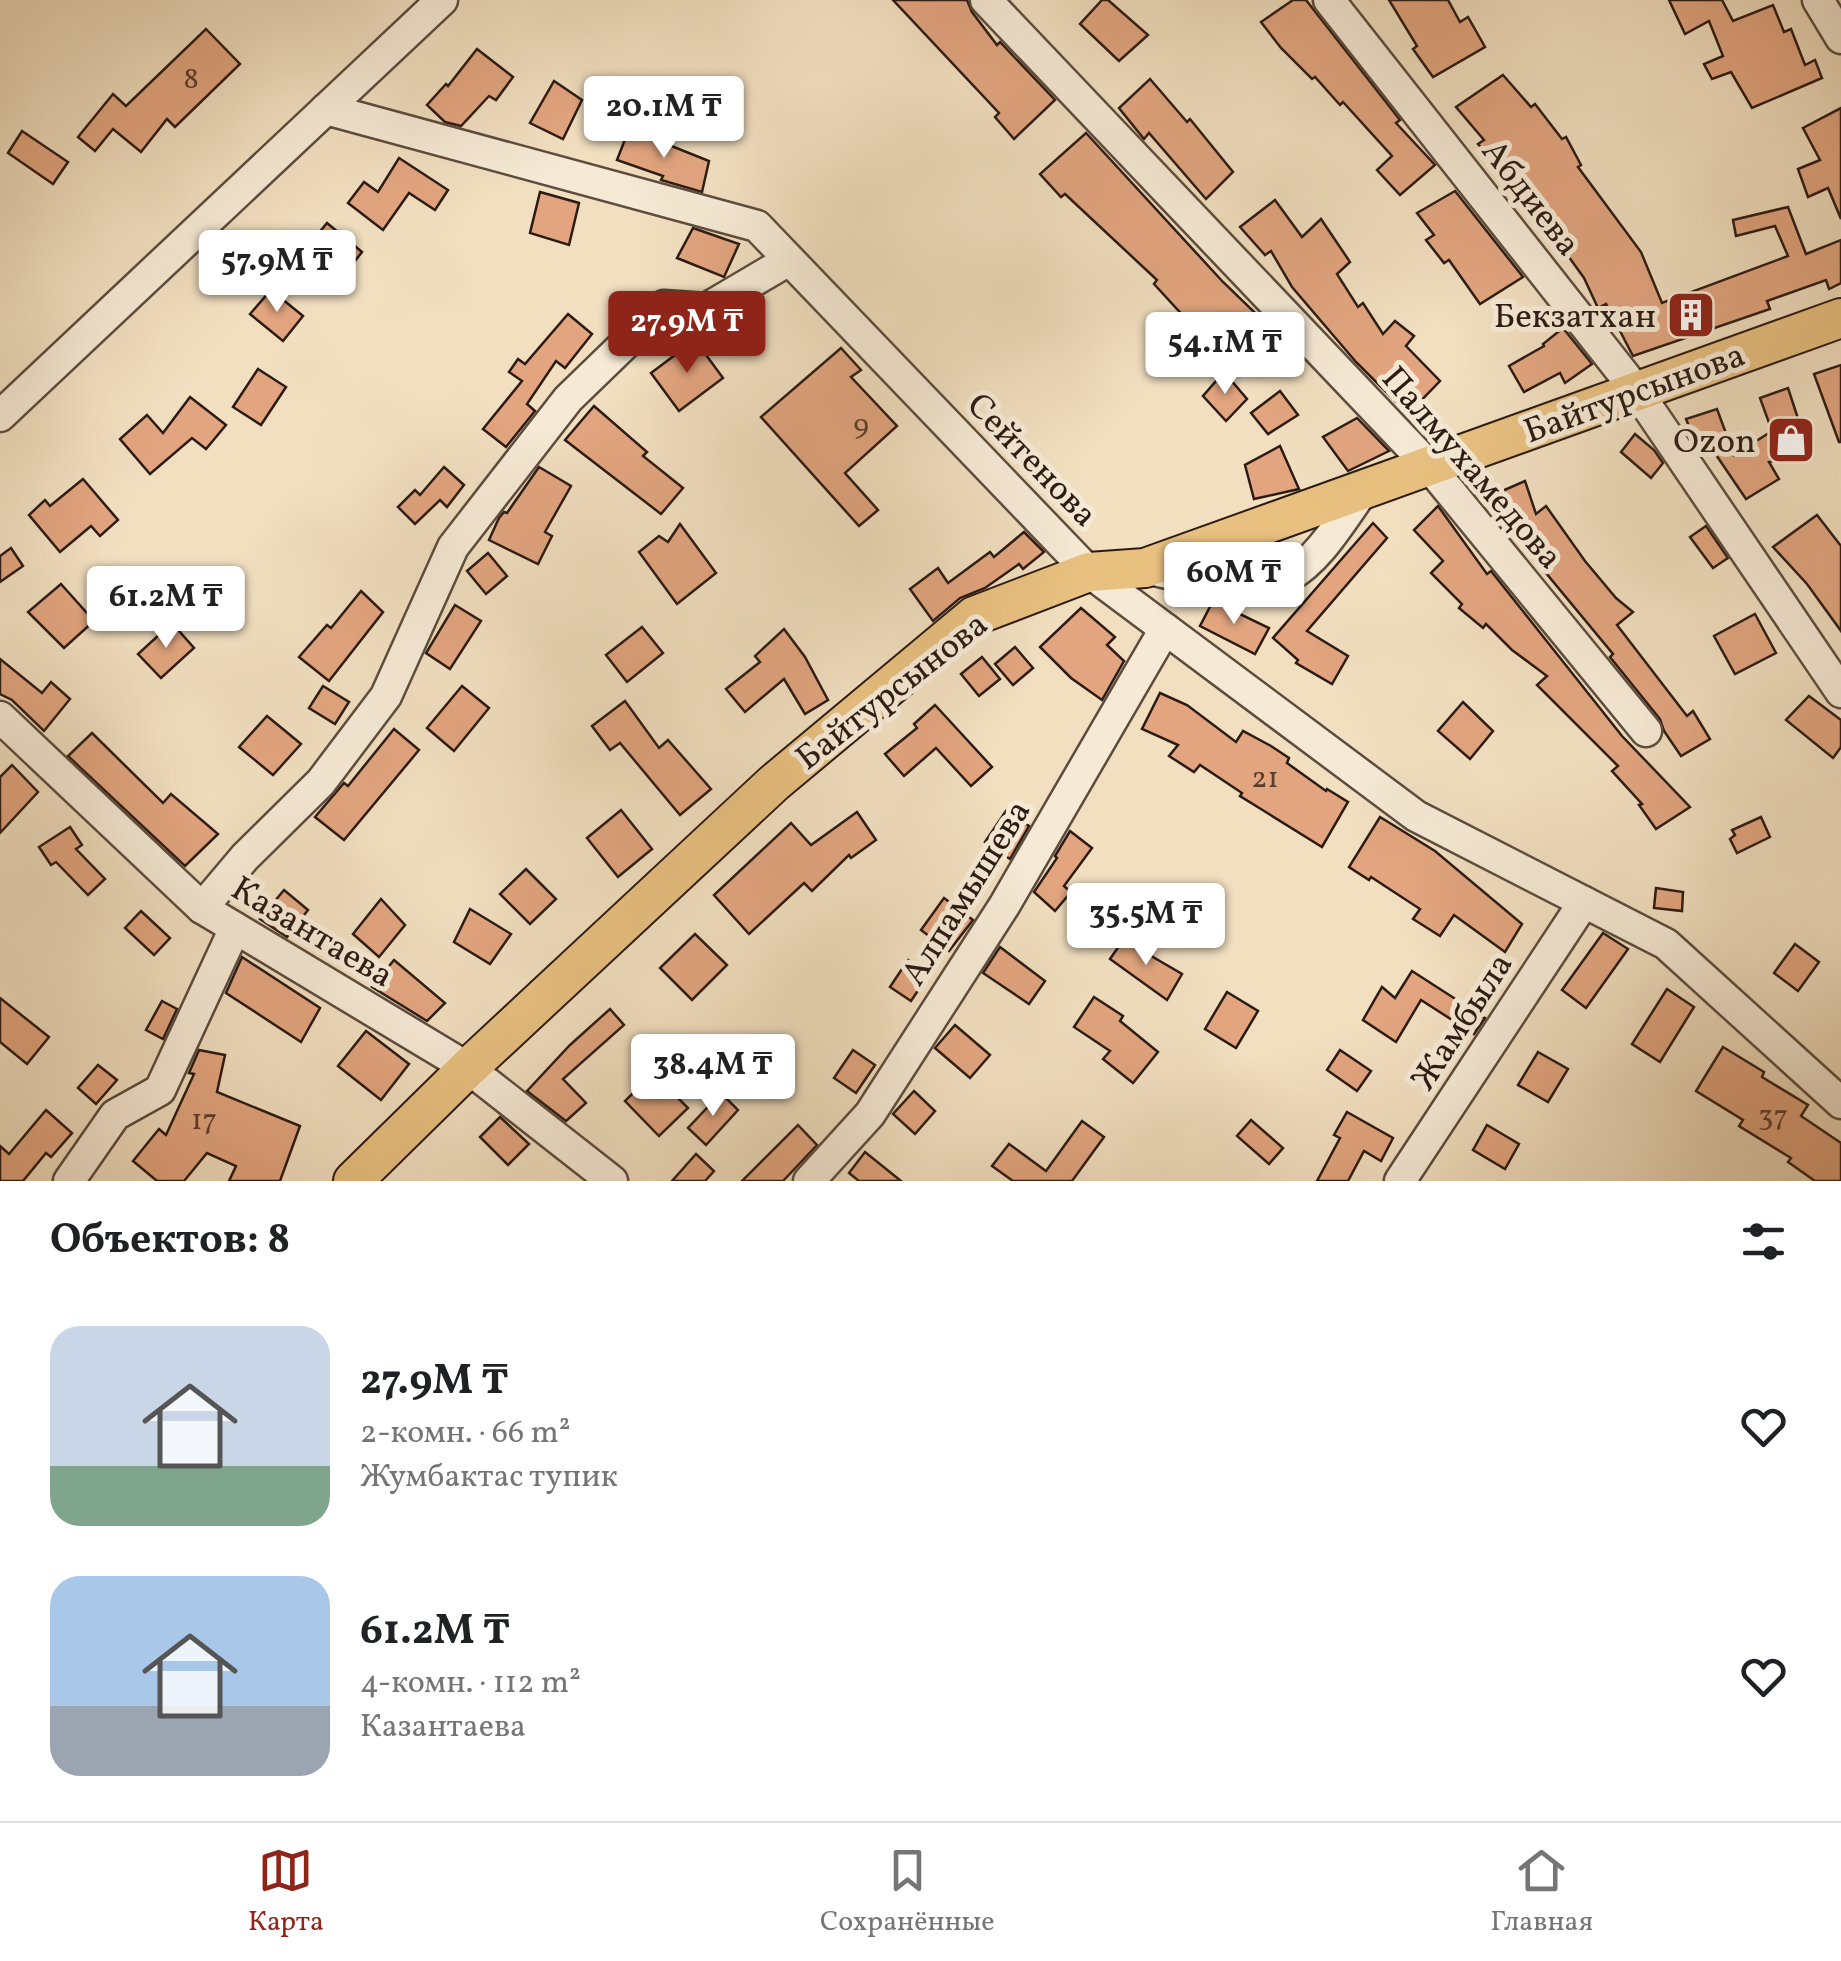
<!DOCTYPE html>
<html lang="ru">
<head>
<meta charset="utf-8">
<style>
  body { margin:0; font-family:Vollkorn,serif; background:#f6f6f6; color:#202124; height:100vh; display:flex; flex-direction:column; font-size:38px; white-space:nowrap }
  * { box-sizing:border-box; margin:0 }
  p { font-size:32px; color:#757577 }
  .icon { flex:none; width:55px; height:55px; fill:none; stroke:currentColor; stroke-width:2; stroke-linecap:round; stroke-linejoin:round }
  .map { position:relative; height:1181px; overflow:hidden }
  .side { display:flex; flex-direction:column; background:#fff; flex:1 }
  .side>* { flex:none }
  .price { position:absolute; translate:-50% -85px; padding:0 22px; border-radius:10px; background:#fff; color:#222; font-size:32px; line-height:65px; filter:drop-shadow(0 2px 5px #0008) }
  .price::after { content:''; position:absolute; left:50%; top:60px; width:30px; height:22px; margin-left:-15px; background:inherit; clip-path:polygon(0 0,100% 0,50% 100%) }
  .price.active { background:#8f2418; color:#fff }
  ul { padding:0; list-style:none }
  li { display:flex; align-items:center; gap:30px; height:250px; padding:0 50px }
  li span { display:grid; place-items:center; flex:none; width:280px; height:200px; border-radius:30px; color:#555 }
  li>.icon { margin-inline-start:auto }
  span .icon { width:120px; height:120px; fill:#fffc; stroke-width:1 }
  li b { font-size:42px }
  h2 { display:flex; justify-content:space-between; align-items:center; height:120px; padding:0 50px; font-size:42px }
  .menu { display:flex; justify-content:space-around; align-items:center; height:140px; border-top:2px solid #e0e0e0; background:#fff; font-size:28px; color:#757577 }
  .menu a { display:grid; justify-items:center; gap:5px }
  .menu .active { color:#8f2418 }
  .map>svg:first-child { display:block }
</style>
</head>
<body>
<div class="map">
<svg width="1841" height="1181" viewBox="0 0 1841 1181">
  <rect width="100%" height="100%" fill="#f1dfc0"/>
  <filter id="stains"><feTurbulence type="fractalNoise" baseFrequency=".002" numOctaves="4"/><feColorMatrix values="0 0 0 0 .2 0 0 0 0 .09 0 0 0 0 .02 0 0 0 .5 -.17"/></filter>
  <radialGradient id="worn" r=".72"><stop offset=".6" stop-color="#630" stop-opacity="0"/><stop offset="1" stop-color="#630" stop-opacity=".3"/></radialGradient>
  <g fill="#e2a57f" stroke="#2c1b13" stroke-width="2.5">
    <polygon points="893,0 967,0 972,12 997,45 1000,42 1055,100 1014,139 995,117 999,113"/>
    <polygon points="1102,0 1108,0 1148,35 1119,61 1080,24"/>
    <polygon points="1293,0 1306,0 1400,120 1396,123 1435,165 1400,195 1377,170 1392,156 1343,102 1340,105 1315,77 1312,79 1281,48 1261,22"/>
    <polygon points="1389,0 1448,0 1460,22 1468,17 1485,47 1433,77 1413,49 1417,46"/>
    <polygon points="1669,0 1722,0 1733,21 1773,5 1784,32 1791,29 1805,65 1815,60 1822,78 1752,108 1731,72 1712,79 1704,64 1723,56 1709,21 1685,34"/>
    <polygon points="206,29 240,64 175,127 167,119 141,152 113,129 95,151 78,137 113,94 126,106"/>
    <polygon points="477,49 513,77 496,100 489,96 461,126 445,122 427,105 446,84 448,86"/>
    <polygon points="1503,75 1531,107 1535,104 1562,139 1566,137 1581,165 1578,167 1641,252 1662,303 1788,256 1775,226 1736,236 1733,220 1788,207 1806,254 1841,240 1841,283 1829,289 1826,280 1767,301 1770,309 1633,356 1606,304 1598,308 1584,278 1500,161 1495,164 1478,144 1484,140 1456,107"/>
    <polygon points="1150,79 1187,122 1190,119 1233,172 1206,199 1149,133 1144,139 1119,108"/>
    <polygon points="554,81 582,100 563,139 530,123"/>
    <polygon points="1841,108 1841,219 1828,188 1808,197 1798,169 1820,160 1803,128"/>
    <polygon points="629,129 709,161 702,192 661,180 663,176 617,160"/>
    <polygon points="22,131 68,162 53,184 8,153"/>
    <polygon points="1086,133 1223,282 1282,339 1238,368 1188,321 1154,284 1157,280 1065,194 1061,197 1040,174"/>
    <polygon points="399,158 448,190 435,210 409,193 383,230 348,203 364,182 378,192"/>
    <polygon points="1455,191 1523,277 1480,304 1449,260 1444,263 1426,240 1434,235 1417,213"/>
    <polygon points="540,192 579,203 569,245 530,233"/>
    <polygon points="1275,200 1302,237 1321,219 1350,262 1337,274 1358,307 1363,303 1383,334 1395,321 1414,336 1406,346 1440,381 1408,414 1356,362 1292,287 1271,251 1265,255 1240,227"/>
    <polygon points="327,223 362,252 344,275 308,246"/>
    <polygon points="693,228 739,244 724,277 677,258"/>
    <polygon points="271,290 303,316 283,341 250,314"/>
    <polygon points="568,314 592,334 565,368 556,361 527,404 535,411 506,447 483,429 522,381 509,372 518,359 525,364"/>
    <polygon points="1563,328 1592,364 1565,383 1560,373 1524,392 1509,366 1544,346 1543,344"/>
    <polygon points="695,340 723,378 679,411 651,373"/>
    <polygon points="841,348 861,370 851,377 897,426 845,473 878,510 859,526 761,417"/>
    <polygon points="1841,365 1841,442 1839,442 1814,374"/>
    <polygon points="258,369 286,387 261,425 233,407"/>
    <polygon points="1224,372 1247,399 1226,421 1203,396"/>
    <polygon points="1788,388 1809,452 1769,462 1779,479 1746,499 1708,443 1697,446 1686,419 1717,409 1734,455 1772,431 1760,398"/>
    <polygon points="1280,391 1298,415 1268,434 1251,413"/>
    <polygon points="190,397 226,425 206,449 192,438 150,474 120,439 147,415 163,433"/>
    <polygon points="594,406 647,452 643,456 683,488 661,514 565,440"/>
    <polygon points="1357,418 1389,451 1348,471 1323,437"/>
    <polygon points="1635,434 1654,450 1663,463 1651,478 1621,452"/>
    <polygon points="1280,446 1299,489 1254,499 1245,465"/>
    <polygon points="444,467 464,485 447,507 440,500 415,524 398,507 415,490 420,495"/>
    <polygon points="539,467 571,486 545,532 552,536 538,564 489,540 499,518 504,512 507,513"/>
    <polygon points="83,479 118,520 100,536 91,526 60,552 29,515 45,500 50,506"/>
    <polygon points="1525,481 1536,514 1546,506 1585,561 1616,598 1633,612 1617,625 1687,716 1693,711 1710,739 1681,756 1664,731 1660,719 1610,657 1613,654 1502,520 1493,495"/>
    <polygon points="1438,506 1487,574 1491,571 1622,736 1690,807 1656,829 1639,805 1642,804 1612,771 1618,766 1537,685 1547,676 1512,650 1486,624 1483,628 1459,608 1462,604 1431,573 1443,561 1414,530"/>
    <polygon points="1817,515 1841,546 1841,631 1807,584 1773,547"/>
    <polygon points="1373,523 1387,538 1307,631 1348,656 1332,684 1296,663 1298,660 1273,638"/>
    <polygon points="680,524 716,573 677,604 639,552 659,536 668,542"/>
    <polygon points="1706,526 1728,558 1713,568 1690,537"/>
    <polygon points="1024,532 1044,552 1023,569 1019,564 985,588 960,598 933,621 910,589 938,568 948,583 990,552 994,557"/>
    <polygon points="11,548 23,566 0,582 0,556"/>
    <polygon points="488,553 507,576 486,594 467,571"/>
    <polygon points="61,584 94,621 64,648 28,612"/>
    <polygon points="361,591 383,612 329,681 299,657 327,625 331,628"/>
    <polygon points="1213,601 1269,628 1255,654 1200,626"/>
    <polygon points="455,605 481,621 450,669 426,653"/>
    <polygon points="1081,608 1115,637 1107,645 1124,661 1102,700 1071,678 1040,647"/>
    <polygon points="1755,614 1776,653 1735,674 1714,636"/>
    <polygon points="172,623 194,648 161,678 138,654"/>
    <polygon points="642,627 663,653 627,682 606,655"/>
    <polygon points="784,629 805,657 828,700 805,714 784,679 745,712 726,689 760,662 755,656"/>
    <polygon points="1015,647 1033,668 1013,685 995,664"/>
    <polygon points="982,657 1000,679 979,696 961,674"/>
    <polygon points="0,659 42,693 51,682 70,699 44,731 12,700 0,694"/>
    <polygon points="323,686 349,702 335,724 309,708"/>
    <polygon points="462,686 489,708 454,751 427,728"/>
    <polygon points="1160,693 1187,705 1236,742 1243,731 1271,746 1289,758 1287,763 1326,791 1327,789 1348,802 1322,847 1240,796 1242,793 1200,765 1194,772 1169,756 1178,745 1142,729"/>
    <polygon points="1809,696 1841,720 1841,747 1833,758 1786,720"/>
    <polygon points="625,701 659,748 668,740 711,789 680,815 620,743 610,750 592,726"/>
    <polygon points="1463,702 1493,731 1470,759 1438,731"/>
    <polygon points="935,705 992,767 971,786 936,748 904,776 885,754 917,728 914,724"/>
    <polygon points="267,716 301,744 273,775 239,747"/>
    <polygon points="394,729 419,750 344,840 315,817 344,783 348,786"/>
    <polygon points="92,733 163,803 171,794 218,834 185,866 68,756"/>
    <polygon points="12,765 38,792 0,833 0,777"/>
    <polygon points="621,810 652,849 618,877 587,838"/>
    <polygon points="1006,811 1029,826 1010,859 985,842"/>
    <polygon points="857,812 876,840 851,858 849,855 812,891 804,883 749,934 714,895 791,823 811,845"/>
    <polygon points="1380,817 1435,851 1522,924 1505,952 1454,915 1440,936 1413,919 1420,909 1371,877 1369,880 1349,867"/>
    <polygon points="1761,817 1770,837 1737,853 1730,839 1735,835 1732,830"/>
    <polygon points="70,827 82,845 76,849 105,879 88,895 56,862 51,865 39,847"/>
    <polygon points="1070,831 1092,848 1064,886 1071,892 1055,911 1034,892 1057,858 1055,856"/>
    <polygon points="526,869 556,899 530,924 500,894"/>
    <polygon points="1656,888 1683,892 1682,911 1654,908"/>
    <polygon points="284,890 308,910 287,937 260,919"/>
    <polygon points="944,898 973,920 949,951 921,930"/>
    <polygon points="381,899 405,925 379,957 353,934"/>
    <polygon points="470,909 511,934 490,964 454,942"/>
    <polygon points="141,911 170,938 154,955 125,928"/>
    <polygon points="1603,933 1628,949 1586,1008 1562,990"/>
    <polygon points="695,934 727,965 692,1000 660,968"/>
    <polygon points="1126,936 1153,957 1182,974 1167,1000 1110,959"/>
    <polygon points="1795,944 1819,962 1798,991 1774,973"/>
    <polygon points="1000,947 1045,981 1029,1004 983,973"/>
    <polygon points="242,957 320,1008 301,1042 226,993"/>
    <polygon points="394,960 445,1003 427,1021 372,987"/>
    <polygon points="908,960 929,974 911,1001 890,987"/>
    <polygon points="1412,971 1485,1018 1474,1034 1421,1000 1396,1042 1363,1020 1382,987 1395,998"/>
    <polygon points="1667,989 1694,1007 1660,1062 1632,1044"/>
    <polygon points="1227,992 1258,1011 1236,1048 1205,1029"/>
    <polygon points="1094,997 1123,1016 1120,1021 1158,1052 1133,1083 1103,1059 1110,1051 1074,1027"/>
    <polygon points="0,998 49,1037 27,1064 0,1042"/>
    <polygon points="162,1001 177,1009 163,1039 146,1030"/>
    <polygon points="610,1009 624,1025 563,1079 586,1103 566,1121 527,1091 570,1045"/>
    <polygon points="955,1025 990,1055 970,1078 935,1048"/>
    <polygon points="366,1031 409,1064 381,1100 338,1066"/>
    <polygon points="1723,1047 1764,1072 1762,1077 1808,1105 1801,1116 1841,1143 1841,1181 1815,1181 1788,1162 1791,1158 1739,1126 1743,1120 1696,1091"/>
    <polygon points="199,1050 225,1055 217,1092 300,1126 280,1181 229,1181 236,1166 207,1153 184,1181 157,1181 133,1161 159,1129 166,1135 194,1074 189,1073"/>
    <polygon points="853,1050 875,1065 856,1093 834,1078"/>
    <polygon points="1340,1050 1371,1071 1357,1091 1327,1070"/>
    <polygon points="1538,1052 1568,1069 1548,1102 1518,1085"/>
    <polygon points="98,1065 117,1080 96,1104 78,1088"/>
    <polygon points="653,1073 688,1108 659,1136 625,1101"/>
    <polygon points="914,1091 935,1111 915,1134 893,1114"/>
    <polygon points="721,1093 738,1110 706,1145 688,1128"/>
    <polygon points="46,1110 72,1133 51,1157 46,1153 23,1181 0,1181 0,1146 9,1154"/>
    <polygon points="1347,1112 1393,1138 1381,1161 1364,1151 1348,1181 1317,1181 1340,1138 1334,1135"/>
    <polygon points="500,1117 529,1144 508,1165 480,1137"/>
    <polygon points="1251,1120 1283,1148 1269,1164 1237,1136"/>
    <polygon points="1082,1121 1104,1137 1072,1181 1013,1181 992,1166 1009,1144 1046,1171"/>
    <polygon points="798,1125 817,1145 783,1181 742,1181"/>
    <polygon points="1487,1125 1519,1144 1505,1169 1473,1150"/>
    <polygon points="865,1152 901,1181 859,1181 849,1173"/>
    <polygon points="696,1154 714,1171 705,1181 672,1181"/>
  </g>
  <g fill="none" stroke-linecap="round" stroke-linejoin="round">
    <g stroke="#5d4c3e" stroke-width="35">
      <g id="minor">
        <polyline points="986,0 1429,466 1646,731"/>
        <polyline points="1329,0 1636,390 1841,692"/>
        <polyline points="1818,0 1841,38"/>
        <polyline points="326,109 757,226 1089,572 1416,816 1666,944 1841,1103"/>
        <polyline points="0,416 442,0"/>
        <path d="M 1145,568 C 1183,576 1254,597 1289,576 C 1321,558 1343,517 1365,488"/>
        <polyline points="0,717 202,908 468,1068 612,1181"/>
        <polyline points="202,908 245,857 321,782 386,696 453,547 568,399 664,306 706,309 789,260"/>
        <polyline points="69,1181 115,1115 160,1090 235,928"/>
        <polyline points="809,1181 870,1114 1004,906 1165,629"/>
        <polyline points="1400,1181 1584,902"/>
      </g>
    </g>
    <g stroke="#2c1b13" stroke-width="42">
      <polyline id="major" points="353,1181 468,1068 774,783 974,616 1089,572 1145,568 1841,318"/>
    </g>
    <use href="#minor" stroke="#f6ead6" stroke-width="30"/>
    <use href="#major" stroke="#e8c080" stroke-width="38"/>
  </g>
  <defs>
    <g id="building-square" transform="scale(2.5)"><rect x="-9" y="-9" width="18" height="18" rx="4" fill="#8f2418" stroke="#f6ead6"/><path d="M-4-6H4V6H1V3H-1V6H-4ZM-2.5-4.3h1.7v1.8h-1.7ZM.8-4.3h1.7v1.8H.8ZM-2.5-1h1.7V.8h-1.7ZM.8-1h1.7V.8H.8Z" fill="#fff"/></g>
    <g id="shop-square" transform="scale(2.5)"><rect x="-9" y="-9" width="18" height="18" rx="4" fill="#8f2418" stroke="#f6ead6"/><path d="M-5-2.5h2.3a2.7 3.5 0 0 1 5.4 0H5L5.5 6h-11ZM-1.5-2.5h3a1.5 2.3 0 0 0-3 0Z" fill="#fff"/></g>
  </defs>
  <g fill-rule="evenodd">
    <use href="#building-square" x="1691" y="315"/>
    <use href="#shop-square" x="1791" y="440"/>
  </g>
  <g text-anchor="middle" stroke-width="10" stroke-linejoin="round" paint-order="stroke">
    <g font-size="30" fill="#5a3e2e">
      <text x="191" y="88">8</text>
      <text x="861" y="434">9</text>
      <text x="1265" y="787">21</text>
      <text x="1773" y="1125">37</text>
      <text x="204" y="1129">17</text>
    </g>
    <g font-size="35" fill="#2c1b13" stroke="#f6ead6">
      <text transform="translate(1532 197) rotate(52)" y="12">Абдиева</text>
      <text transform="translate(1634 392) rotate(-20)" y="12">Байтурсынова</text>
      <text transform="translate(1033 459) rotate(46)" y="12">Сейтенова</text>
      <text transform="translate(1473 467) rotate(49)" y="12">Палмухамедова</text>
      <text transform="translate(891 690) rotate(-38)" y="12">Байтурсынова</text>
      <text transform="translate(965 892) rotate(-58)" y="12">Алпамышева</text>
      <text transform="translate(313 931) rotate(31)" y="12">Казантаева</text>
      <text transform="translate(1461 1021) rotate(-57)" y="12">Жамбыла</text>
    </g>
    <g font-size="35" fill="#2c1b13" stroke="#f6ead6" text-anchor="end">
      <text x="1656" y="327">Бекзатхан</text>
      <text x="1756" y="452">Ozon</text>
    </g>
  </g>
  <rect width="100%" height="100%" filter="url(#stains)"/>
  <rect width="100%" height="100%" fill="url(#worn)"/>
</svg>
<b class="price" style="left:664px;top:161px">20.1M ₸</b>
<b class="price" style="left:277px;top:315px">57.9M ₸</b>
<b class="price active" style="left:687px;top:376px">27.9M ₸</b>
<b class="price" style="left:1225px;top:397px">54.1M ₸</b>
<b class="price" style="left:1234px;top:627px">60M ₸</b>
<b class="price" style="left:166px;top:651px">61.2M ₸</b>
<b class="price" style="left:1146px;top:968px">35.5M ₸</b>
<b class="price" style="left:713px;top:1119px">38.4M ₸</b>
</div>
<section class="side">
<h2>Объектов: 8<svg class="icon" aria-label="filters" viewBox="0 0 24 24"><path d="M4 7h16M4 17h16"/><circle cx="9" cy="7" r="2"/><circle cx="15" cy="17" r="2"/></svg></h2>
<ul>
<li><span style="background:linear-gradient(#c9d6e8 70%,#7fa58c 0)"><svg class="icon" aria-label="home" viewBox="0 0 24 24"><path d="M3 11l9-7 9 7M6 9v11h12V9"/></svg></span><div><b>27.9M ₸</b><p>2-комн. · 66 m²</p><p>Жумбактас тупик</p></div><svg class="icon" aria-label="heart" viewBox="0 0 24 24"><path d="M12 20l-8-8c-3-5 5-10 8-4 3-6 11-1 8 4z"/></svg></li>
<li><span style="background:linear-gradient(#a9c7e8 65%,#9aa5b1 0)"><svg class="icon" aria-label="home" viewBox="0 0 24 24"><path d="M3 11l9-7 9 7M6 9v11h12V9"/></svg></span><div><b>61.2M ₸</b><p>4-комн. · 112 m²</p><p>Казантаева</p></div><svg class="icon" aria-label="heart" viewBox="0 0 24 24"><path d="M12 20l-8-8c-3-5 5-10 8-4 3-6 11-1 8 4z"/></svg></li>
</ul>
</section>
<nav class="menu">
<a class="active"><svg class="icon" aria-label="map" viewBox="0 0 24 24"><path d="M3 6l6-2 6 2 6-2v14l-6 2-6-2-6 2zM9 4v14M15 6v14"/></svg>Карта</a>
<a><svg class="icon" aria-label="saved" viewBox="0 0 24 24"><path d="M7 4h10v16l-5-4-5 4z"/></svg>Сохранённые</a>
<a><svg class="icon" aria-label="home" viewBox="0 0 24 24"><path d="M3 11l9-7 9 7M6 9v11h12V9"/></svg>Главная</a>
</nav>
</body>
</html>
